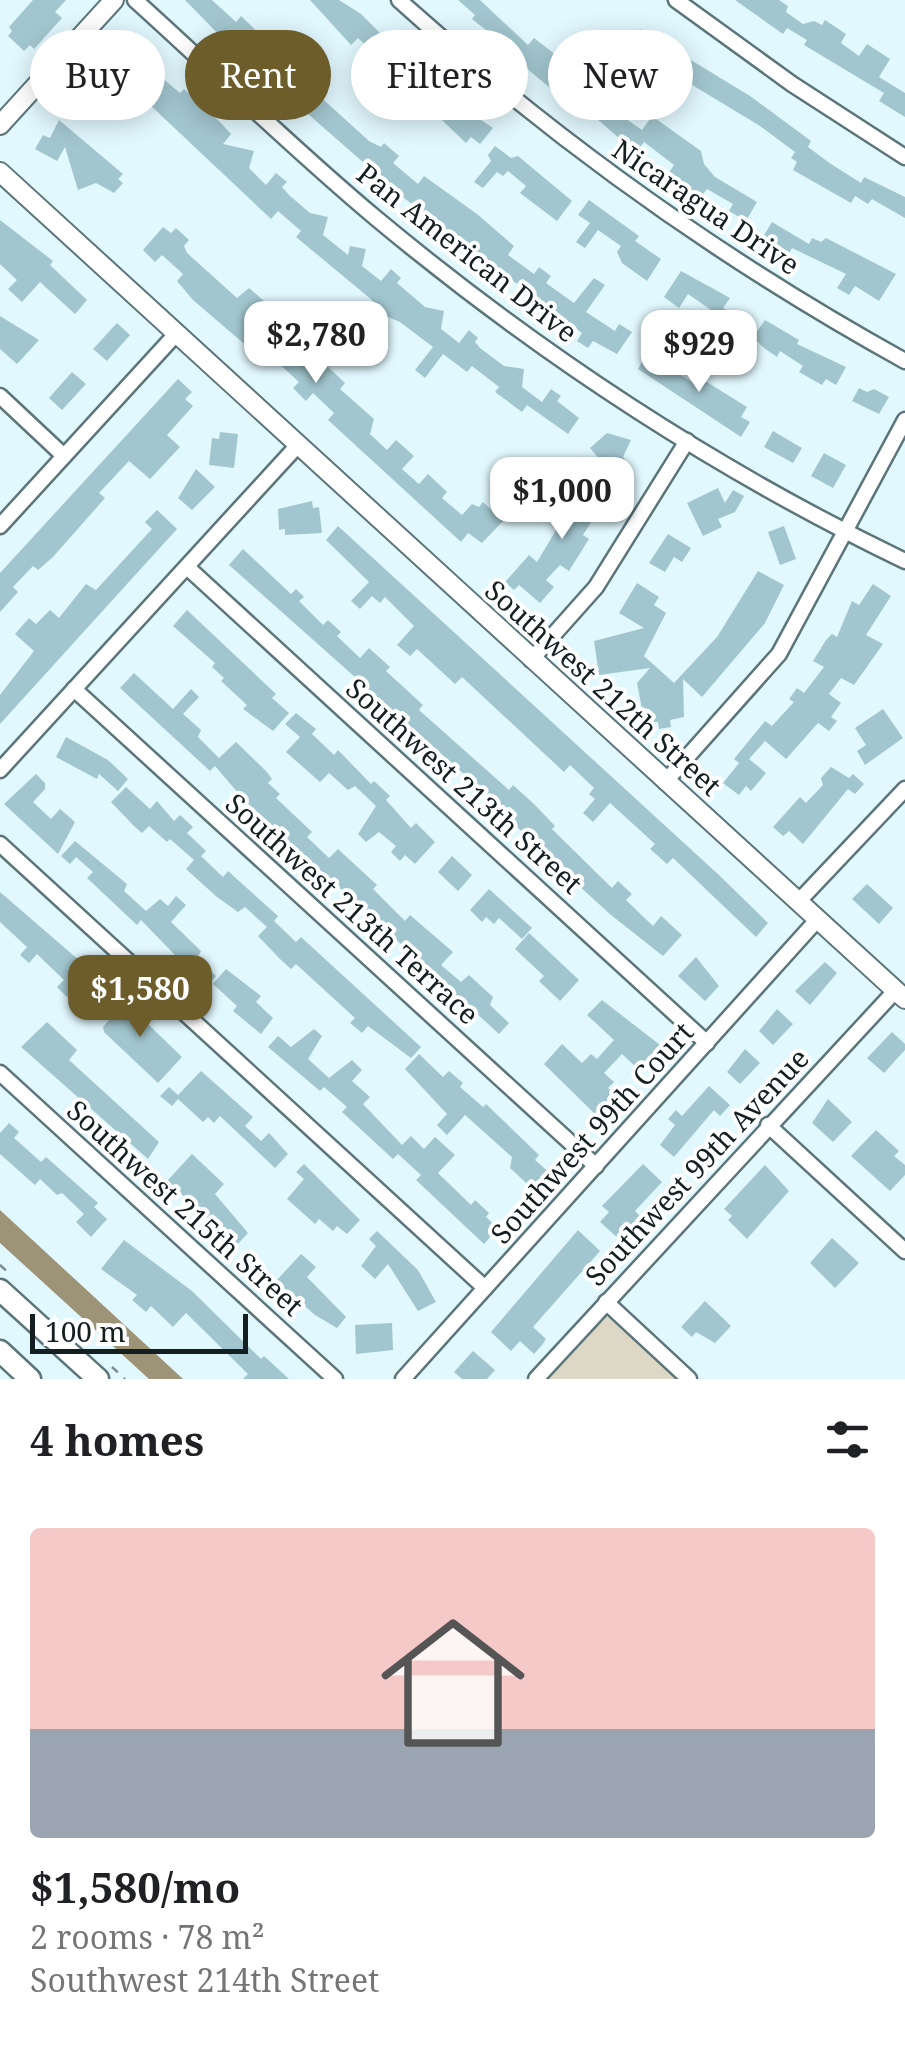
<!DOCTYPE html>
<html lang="en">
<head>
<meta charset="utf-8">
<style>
  body { margin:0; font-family:"Noto Serif",serif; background:#f2f2f2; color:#202124; height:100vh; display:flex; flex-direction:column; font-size:38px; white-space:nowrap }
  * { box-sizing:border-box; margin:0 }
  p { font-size:32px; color:#757577 }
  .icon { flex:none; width:55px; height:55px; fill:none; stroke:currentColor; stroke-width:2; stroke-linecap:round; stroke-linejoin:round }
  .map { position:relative; height:1379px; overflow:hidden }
  .drawer { display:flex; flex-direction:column; background:#fff; flex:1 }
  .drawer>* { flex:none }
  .top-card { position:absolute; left:30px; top:30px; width:845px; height:90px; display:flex; gap:20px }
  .scale { position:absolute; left:30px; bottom:25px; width:218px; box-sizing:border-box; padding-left:10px; border:5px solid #141f21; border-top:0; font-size:28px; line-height:35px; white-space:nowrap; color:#141f21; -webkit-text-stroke:8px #fff; paint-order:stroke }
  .price { position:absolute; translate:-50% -85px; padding:0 22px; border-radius:20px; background:#fff; color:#222; font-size:32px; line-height:65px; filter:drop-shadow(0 2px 5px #0008) }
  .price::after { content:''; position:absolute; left:50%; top:60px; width:30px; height:22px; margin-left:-15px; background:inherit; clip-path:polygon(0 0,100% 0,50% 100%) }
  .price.active { background:#6d5d2b; color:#fff }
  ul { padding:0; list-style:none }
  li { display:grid; align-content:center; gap:20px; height:530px; padding:0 30px }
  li+li { border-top:2px solid #e0e0e0 }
  li span { display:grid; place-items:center; height:310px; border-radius:10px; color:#555 }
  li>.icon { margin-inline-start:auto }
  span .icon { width:180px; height:180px; fill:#fffc; stroke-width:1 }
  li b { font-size:42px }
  h2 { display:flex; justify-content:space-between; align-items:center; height:120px; padding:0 30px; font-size:42px }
  .tag { padding:0 35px; border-radius:45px; background:#fff; box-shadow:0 5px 25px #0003; font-size:35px; line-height:90px }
  .tag.active { background:#6d5d2b; color:#fff }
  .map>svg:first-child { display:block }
</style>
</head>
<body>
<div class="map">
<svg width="905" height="1379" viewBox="0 0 905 1379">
  <rect width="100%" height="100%" fill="#e1f8fe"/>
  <polygon fill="#ddd7c5" points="607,1317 615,1319 683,1379 547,1379 600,1319"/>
  <polygon fill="#9d9477" points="0,1210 183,1379 149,1379 0,1243"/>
  <g fill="#a2c6cf">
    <polygon points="33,0 66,0 55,12 62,18 34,49 30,45 24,51 8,36 12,31 9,27"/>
    <polygon points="185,0 212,0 236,22 241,16 277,51 282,45 292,54 283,63 369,141 381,147 384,143 399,156 393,163 418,184 424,176 477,214 514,246 508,255 534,274 539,267 551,276 546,283 574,303 594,278 605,285 586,312 615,331 619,324 632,332 617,354 593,341 588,348 577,341 582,333 404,198 229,45"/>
    <polygon points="310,0 339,0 361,14 395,48 390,53 415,76 424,71 459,99 456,103 493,128 480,144 471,137 466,143 421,100 418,103 412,98 403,109 393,101 399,94 382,80 373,89 357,75 375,54 358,38 351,45"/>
    <polygon points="458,0 480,0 528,45 534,38 627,110 622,116 642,130 652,116 701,151 704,164 715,177 757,202 746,221 729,211 733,204 707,189 700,198 666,177 674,165 644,142 638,150 620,139 558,85 554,91 549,87 525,67 525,61 472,19 475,15"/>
    <polygon points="735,0 779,0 788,6 786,12 803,24 814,21 822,25 825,20 846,34 841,43 859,56 867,44 890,59 879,77 905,93 905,117 879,101 884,93 804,45 807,40 787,28 783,34"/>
    <polygon points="640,29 750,96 811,141 808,147 831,164 861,183 864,177 905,197 905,218 872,199 868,204 855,196 851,203 793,170 797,162 791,158 795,152 760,126 679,77 674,81 654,67 657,62 630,43"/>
    <polygon points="108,33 133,56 144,52 154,82 160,76 180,93 184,89 220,122 231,134 223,144 254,151 249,168 266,185 276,173 287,182 282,187 289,195 310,213 328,217 323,235 348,255 350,246 366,249 362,266 381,281 391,269 401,278 397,283 425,307 444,311 441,329 459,343 469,330 478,338 475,342 480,348 504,366 524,369 522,387 542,402 551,389 561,396 557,401 579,418 568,434 527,405 522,412 495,392 499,387 472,366 467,372 443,354 425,378 415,370 433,347 400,322 388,317 382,324 369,313 375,306 372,300 296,237 301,231 278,211 271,219 133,89 130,93 124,79 118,81 112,63 96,46"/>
    <polygon points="59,120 123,174 118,179 123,183 114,193 96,183 78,190 65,147 57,161 35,149 43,135 50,138"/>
    <polygon points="495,146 511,158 518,156 572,201 557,221 520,193 526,186 508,171 503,176 497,172 483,188 474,182 491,161 488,155"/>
    <polygon points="589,200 639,236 635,241 661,259 647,281 622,263 617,252 621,246 598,230 585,248 576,242 590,223 578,215"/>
    <polygon points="0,220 53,261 50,265 87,300 75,314 40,282 22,302 8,289 17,280 0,264"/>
    <polygon points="772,222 809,244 812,238 821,242 826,238 896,274 879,301 855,286 849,295 837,288 846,274 792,248 789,253 763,237"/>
    <polygon points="163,227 171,233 176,228 189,240 184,246 187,253 237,298 249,288 264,301 246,321 265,338 272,330 278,336 283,330 322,372 327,366 345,383 340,389 374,419 370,434 387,450 396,440 414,456 402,469 419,484 428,474 447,492 442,498 462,515 472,504 479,507 483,502 503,521 482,543 468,533 461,542 328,420 334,413 313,393 306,401 293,388 299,382 276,361 267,355 263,360 193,300 177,281 183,274 162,255 155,262 143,250"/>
    <polygon points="681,271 730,298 723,308 748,323 735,343 711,328 715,323 707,318 711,310 688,294 679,308 664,297"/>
    <polygon points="0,316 39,340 17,364 0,349"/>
    <polygon points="765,320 799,340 797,344 846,367 836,385 826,379 822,385 799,372 803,366 780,351 777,357 764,348 753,337"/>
    <polygon points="117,323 130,335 107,361 93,349"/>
    <polygon points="647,353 698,386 702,379 747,407 741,417 750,422 741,437 638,369"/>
    <polygon points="72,372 86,384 62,410 49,398"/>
    <polygon points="178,379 192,392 185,399 193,406 167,435 180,447 150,479 129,461 99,493 105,498 53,557 38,570 33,566 13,587 18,592 0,612 0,573"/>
    <polygon points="859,388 867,392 874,389 889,397 879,414 852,401"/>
    <polygon points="773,431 802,448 793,463 764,447"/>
    <polygon points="220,432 238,434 234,468 209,465 212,438 219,439"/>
    <polygon points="607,433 631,440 623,457 632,468 618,481 590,448"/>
    <polygon points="824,453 846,465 833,488 811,476"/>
    <polygon points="196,469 215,487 192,510 178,498"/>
    <polygon points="581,474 615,496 607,509 602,505 583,535 589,539 569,571 560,565 546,580 554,587 540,603 519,585 514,590 505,582 529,555 537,562 558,527 562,530 582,496 572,489"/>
    <polygon points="718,488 725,503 733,490 744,496 735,512 718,519 722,527 703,536 687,503"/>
    <polygon points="312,501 313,508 319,507 322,533 285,535 285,529 279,530 278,509"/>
    <polygon points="157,510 177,529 0,724 0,695 34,651 15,634 29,618 36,624 50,610 59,618 86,584 96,590 152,529 145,522"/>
    <polygon points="338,526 720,876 768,923 756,937 673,858 667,864 650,849 655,844 610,803 593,822 583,813 595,799 589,794 594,788 570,765 564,772 462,677 455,684 417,649 410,656 397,645 414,626 385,597 380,603 372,596 360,609 351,601 369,582 326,540"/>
    <polygon points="784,526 796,559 780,565 768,532"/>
    <polygon points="668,534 691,548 682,562 674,557 665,572 649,563"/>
    <polygon points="243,549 291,594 296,589 304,597 299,601 323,625 328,620 341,632 337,636 360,658 369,648 390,667 386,671 423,705 419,710 509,790 513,785 534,804 555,826 552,829 612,888 618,881 632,894 626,900 653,926 661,916 682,935 663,956 611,915 566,874 569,871 493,807 496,804 473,782 229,565"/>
    <polygon points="758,571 784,585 765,623 702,697 683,679 684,717 670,720 671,727 659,729 658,722 649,723 647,708 642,709 637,683 650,668 599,675 594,641 644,628 619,613 637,583 659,597 654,605 666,613 644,656 674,683 717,637"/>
    <polygon points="873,584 891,596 866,635 883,644 854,685 841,678 829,694 841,703 831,717 837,721 829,731 818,723 786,759 765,741 749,759 766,773 751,791 746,786 739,795 723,783 739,763 734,759 765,721 772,726 794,702 789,699 797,688 804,693 824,667 813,661 826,640 832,634 837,637 852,601 859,605"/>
    <polygon points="187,610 276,694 272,698 289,713 273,731 243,709 247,705 221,681 224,678 212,667 215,663 173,626"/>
    <polygon points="134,673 173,709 191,689 199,697 183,714 201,730 198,737 219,758 236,742 267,772 272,779 268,783 280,794 276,798 312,832 307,837 329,858 338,849 377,885 373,889 405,921 410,915 453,952 441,965 461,982 469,975 493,997 490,1005 509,1023 499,1034 245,801 215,766 210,771 120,688"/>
    <polygon points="883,709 903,738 865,765 857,751 866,745 855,728"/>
    <polygon points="296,713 316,729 312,734 334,755 338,750 371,784 374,781 390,796 386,800 411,828 416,823 435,842 415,864 405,855 400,861 391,852 396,846 379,832 366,842 358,834 376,806 355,786 348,790 329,773 320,782 286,752 300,737 285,724"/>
    <polygon points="66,737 108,760 128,779 118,791 99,774 97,779 56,757"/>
    <polygon points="831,767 849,778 853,774 864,784 855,794 848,789 803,844 789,831 783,836 773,827 800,797 806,803 823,785 821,778"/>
    <polygon points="36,774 45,783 45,789 33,802 51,819 60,809 75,822 58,854 4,804"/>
    <polygon points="126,787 150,809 157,801 174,821 180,815 193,827 187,833 206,851 201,856 223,877 228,871 278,916 274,921 296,942 301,937 421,1047 411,1058 368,1026 362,1033 350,1023 355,1018 296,964 291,969 281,960 258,936 267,927 245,907 238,912 217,897 186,869 194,860 170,839 167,842 149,826 142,833 134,826 111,802"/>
    <polygon points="75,841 127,884 124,891 146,911 160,899 168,906 176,896 186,905 171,922 201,951 197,959 216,976 206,987 141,920 137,925 87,878 93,872 76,857 70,864 61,856"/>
    <polygon points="452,856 472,875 458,891 438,872"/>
    <polygon points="867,884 893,908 879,924 852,899"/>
    <polygon points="489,889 532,928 522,939 499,918 494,924 486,917 482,922 470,910"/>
    <polygon points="0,892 95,974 105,986 92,1000 74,989 67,997 57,987 64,980 37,954 29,963 20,955 27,947 0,922"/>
    <polygon points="529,933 579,980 560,1001 539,981 544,976 515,949"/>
    <polygon points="696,957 719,986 705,1001 678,976"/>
    <polygon points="825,962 837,973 810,1005 795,991"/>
    <polygon points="226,969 261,996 256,1002 273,1018 261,1034 233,1011 237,1006 213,984"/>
    <polygon points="115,992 182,1057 158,1083 104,1032 103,1027 117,1011 106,1001"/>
    <polygon points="602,1000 660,1045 638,1069 622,1054 604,1073 614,1082 608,1088 617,1096 598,1117 544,1064 562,1044 582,1063 591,1054 597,1059 614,1040 587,1015"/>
    <polygon points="777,1009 793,1024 773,1045 759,1031"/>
    <polygon points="47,1022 77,1050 69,1060 159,1142 148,1159 21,1047"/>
    <polygon points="314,1029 322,1036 308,1059 329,1078 352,1060 362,1070 352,1081 370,1097 363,1104 402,1145 411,1136 424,1149 435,1137 455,1155 438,1173 471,1205 475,1200 489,1213 486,1217 498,1228 484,1244 416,1180 421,1175 398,1154 393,1159 342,1112 347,1107 324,1087 320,1091 268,1047 278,1036 291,1047"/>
    <polygon points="892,1032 905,1044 905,1050 884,1073 867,1058"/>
    <polygon points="745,1049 760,1063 740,1084 727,1072"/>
    <polygon points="419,1054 443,1077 449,1071 463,1083 460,1087 483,1107 486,1104 539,1155 535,1160 552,1175 536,1192 510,1168 512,1157 465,1115 447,1135 437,1125 447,1114 405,1069"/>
    <polygon points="201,1071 253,1117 245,1126 261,1141 269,1133 288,1154 275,1168 220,1116 214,1123 208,1117 203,1122 178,1099 172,1106 160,1096 169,1087 178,1095"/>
    <polygon points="709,1086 730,1105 720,1116 714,1110 674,1157 660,1145 675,1125 668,1119 676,1110 682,1116"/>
    <polygon points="828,1099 852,1122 833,1142 812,1123"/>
    <polygon points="9,1123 19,1132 14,1138 41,1162 46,1157 98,1203 94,1207 107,1219 91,1237 76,1222 84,1214 62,1193 57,1195 40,1179 35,1185 0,1154 0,1133"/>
    <polygon points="876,1130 899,1151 894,1156 905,1165 905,1175 890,1191 851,1156"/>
    <polygon points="192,1154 224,1184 215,1194 248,1233 237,1245 167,1181"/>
    <polygon points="304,1164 360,1220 347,1234 337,1226 333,1231 319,1219 315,1224 287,1199 304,1179 296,1172"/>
    <polygon points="643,1164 662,1182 635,1211 640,1216 619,1239 600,1222 609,1212 602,1206"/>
    <polygon points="765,1165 789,1191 747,1239 728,1220 732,1216 724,1209"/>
    <polygon points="578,1230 600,1251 533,1327 546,1339 542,1345 534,1354 520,1341 511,1351 491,1332"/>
    <polygon points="377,1231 418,1270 436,1302 418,1311 388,1264 375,1279 361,1266 376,1246 369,1239"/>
    <polygon points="832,1238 859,1263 835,1288 810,1263"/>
    <polygon points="124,1240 192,1291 261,1359 264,1356 289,1379 243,1379 248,1374 186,1313 173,1327 151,1306 146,1312 132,1300 137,1295 101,1269"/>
    <polygon points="301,1254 316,1267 307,1277 346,1317 337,1328 315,1315 276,1281"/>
    <polygon points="705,1301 731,1326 715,1343 696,1332 692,1337 681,1327"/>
    <polygon points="392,1323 393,1350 356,1354 355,1325"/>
    <polygon points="473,1351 495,1370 487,1379 462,1379 454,1372"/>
  </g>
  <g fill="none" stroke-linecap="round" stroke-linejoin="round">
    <g stroke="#5c757b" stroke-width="19">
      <g id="minor">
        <path d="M 135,0 C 216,73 293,149 377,219 C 538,353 716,470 905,561"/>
        <path d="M 399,0 C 554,140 722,260 905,361"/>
        <polyline points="676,0 792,84 905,157"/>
        <polyline points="0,396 64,456"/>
        <polyline points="0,526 176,334"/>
        <polyline points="187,567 707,1043"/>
        <polyline points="531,660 596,587 687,441"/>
        <polyline points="74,689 596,1166"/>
        <polyline points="0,770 298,445"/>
        <polyline points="665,782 779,654 905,420"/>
        <polyline points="0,844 485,1288"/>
        <polyline points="798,902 905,789"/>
        <polyline points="0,1073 335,1379"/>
        <polyline points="768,1125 905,1251"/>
        <polyline points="606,1302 689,1379"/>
        <polyline points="403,1379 817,920"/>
        <polyline points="536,1379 896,990"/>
      </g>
    </g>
    <g stroke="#5c757b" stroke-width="22">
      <g id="tertiary">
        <polyline points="0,125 114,0"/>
        <polyline points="0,172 905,999"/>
      </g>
    </g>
    <g stroke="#5c757b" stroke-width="25">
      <g id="secondary">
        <polyline points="0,1290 98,1379"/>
        <polyline points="0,1351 30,1379"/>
      </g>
    </g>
    <g stroke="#7b8c90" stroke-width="2.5" stroke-dasharray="8 8" stroke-linecap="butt">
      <polyline points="0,1265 10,1274"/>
      <polyline points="112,1367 125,1379"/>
    </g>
    <use href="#minor" stroke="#fff" stroke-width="14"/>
    <use href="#tertiary" stroke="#fff" stroke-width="18"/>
    <use href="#secondary" stroke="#fff" stroke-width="20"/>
  </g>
  <g text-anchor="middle" stroke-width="8" stroke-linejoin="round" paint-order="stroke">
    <g font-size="28" fill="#141f21" stroke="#fff">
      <text transform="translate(706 207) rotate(34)" y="10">Nicaragua Drive</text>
      <text transform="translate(467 253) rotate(38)" y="10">Pan American Drive</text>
      <text transform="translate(603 688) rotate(42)" y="10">Southwest 212th Street</text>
      <text transform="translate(464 786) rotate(42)" y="10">Southwest 213th Street</text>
      <text transform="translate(352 909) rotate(42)" y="10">Southwest 213th Terrace</text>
      <text transform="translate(592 1133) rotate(-48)" y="10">Southwest 99th Court</text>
      <text transform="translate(697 1167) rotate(-47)" y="10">Southwest 99th Avenue</text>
      <text transform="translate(185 1208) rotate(42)" y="10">Southwest 215th Street</text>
    </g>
  </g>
</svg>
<div class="scale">100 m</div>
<b class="price" style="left:316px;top:386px">$2,780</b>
<b class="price" style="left:699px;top:395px">$929</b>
<b class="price" style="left:562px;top:542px">$1,000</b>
<b class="price active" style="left:140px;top:1040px">$1,580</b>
<div class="top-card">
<a class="tag">Buy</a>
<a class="tag active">Rent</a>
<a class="tag">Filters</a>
<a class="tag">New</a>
</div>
</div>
<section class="drawer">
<h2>4 homes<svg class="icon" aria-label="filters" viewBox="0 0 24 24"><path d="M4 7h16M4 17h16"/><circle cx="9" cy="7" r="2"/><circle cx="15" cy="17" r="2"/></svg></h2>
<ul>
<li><span style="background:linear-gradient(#f6c9c9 65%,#9aa5b1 0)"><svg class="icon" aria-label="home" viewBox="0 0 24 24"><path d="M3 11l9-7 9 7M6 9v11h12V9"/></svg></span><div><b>$1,580/mo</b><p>2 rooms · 78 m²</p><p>Southwest 214th Street</p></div></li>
</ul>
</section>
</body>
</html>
